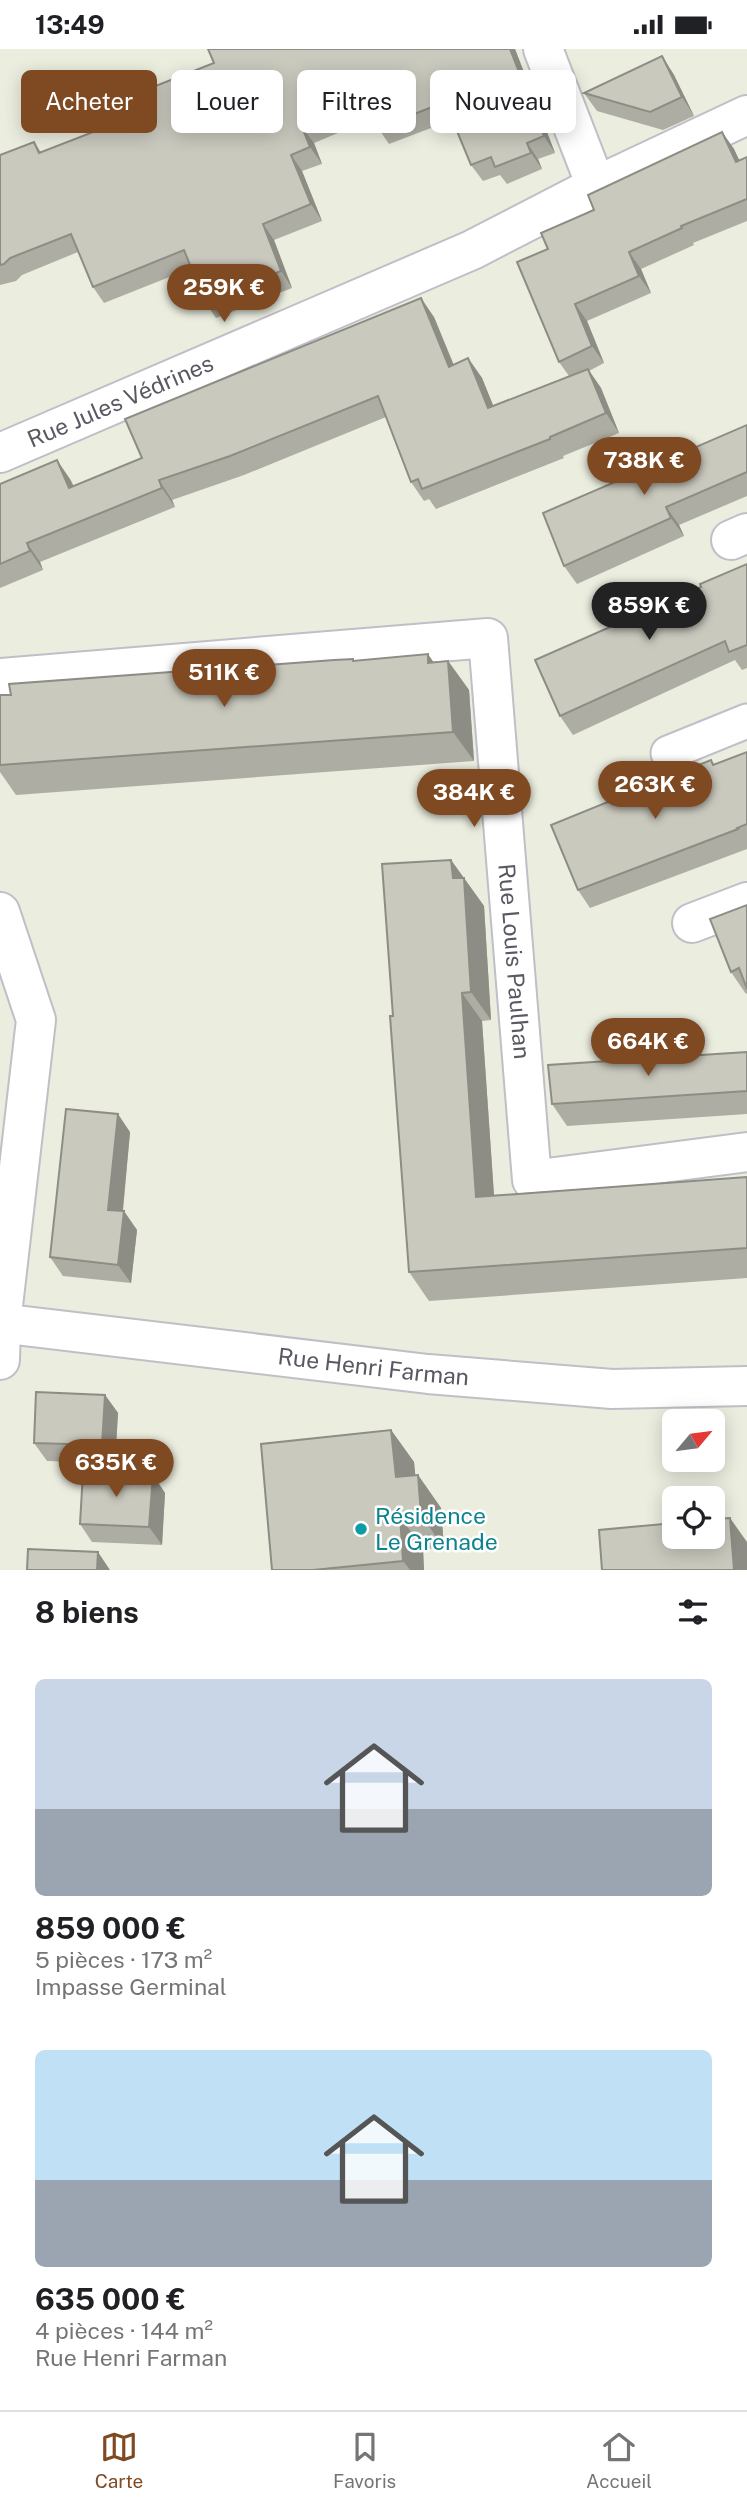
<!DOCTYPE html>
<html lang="fr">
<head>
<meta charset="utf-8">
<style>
  body { margin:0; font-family:"Public Sans",sans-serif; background:#f6f6f6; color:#202124; height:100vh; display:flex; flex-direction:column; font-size:26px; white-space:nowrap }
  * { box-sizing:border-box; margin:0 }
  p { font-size:23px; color:#757577 }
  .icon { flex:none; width:38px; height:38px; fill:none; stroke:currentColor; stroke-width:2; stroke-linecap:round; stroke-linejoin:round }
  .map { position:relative; height:1521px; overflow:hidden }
  .drawer { display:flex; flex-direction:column; background:#fff; flex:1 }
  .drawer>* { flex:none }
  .top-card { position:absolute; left:21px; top:21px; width:705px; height:63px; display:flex; gap:14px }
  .needle { width:46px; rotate:61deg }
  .fabs { position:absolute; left:662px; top:1360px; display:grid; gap:14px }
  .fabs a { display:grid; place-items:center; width:63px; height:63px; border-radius:10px; background:#fff; box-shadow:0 4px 18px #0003; font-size:35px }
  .price { position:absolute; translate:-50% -60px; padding:0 16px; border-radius:24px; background:#7f4a22; color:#fff; font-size:23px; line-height:46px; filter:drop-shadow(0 2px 4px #0008) }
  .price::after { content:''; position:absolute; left:50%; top:42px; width:21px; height:16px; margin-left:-10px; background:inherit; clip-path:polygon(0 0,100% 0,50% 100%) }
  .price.on { background:#222; color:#fff }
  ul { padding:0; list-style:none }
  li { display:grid; align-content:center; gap:14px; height:371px; padding:0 35px }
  li span { display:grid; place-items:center; height:217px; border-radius:10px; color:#555 }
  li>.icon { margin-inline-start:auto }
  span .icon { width:126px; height:126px; fill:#fffc; stroke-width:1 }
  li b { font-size:30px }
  h2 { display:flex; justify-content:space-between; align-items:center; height:84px; padding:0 35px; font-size:30px }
  .chip { padding:0 24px; border-radius:10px; background:#fff; box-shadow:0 4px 18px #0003; font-size:24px; line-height:63px }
  .chip.on { background:#7f4a22; color:#fff }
  .status { display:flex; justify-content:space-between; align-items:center; height:49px; padding:0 35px; background:#fff; direction:ltr }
  .status svg { height:19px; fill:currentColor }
  .tab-bar { display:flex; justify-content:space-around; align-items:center; height:98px; border-top:2px solid #e0e0e0; background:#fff; font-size:19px; color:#757577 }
  .tab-bar a { display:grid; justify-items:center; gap:4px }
  .tab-bar .on { color:#7f4a22 }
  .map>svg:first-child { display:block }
</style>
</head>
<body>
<div class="status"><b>13:49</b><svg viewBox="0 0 49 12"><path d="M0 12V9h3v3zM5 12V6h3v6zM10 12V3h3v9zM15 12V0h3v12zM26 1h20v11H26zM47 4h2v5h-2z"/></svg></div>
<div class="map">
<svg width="747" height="1521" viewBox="0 0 747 1521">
  <rect width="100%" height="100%" fill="#ebeddf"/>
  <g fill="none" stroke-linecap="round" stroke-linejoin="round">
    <g stroke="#bfbfc7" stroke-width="37">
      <polyline id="pedestrian" points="668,704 747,672"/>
    </g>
    <g stroke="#bfbfc7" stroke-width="42">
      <g id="minor">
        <polyline points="543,0 596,137"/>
        <path id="s1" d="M 0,404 L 472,201 L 596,137 L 747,66"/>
        <polyline points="731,491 747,484"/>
        <path id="s2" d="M 0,629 L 488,589 L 532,1131 L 747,1103"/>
        <polyline points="0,863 36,971 1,1274 0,1311"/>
        <polyline points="692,874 747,853"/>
        <path id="s3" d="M 0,1274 L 428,1325 L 612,1340 L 747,1337"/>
      </g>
    </g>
    <use href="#pedestrian" stroke="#fff" stroke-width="33"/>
    <use href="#minor" stroke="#fff" stroke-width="38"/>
  </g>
  <g fill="#adada3">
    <polygon points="208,0 515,0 555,104 538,110 542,120 507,135 500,126 483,132 471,116 452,71 389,95 378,79 374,69 314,94 322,115 302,122 322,172 274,191 292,239 216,269 205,253 192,219 104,254 93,238 78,203 22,226 16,232 0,236 0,106 34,93 41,103 101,80 142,42 214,14"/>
    <polygon points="662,7 674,26 694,67 663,81 597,62 584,44"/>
    <polygon points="722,83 734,100 739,111 747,108 747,172 693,194 694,196 641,220 651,244 587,272 604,314 589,322 601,339 619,384 563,407 564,409 436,460 429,450 424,452 411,433 386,368 244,426 172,451 175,458 40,513 43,521 0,539 0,435 70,430 74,437 142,409 434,268 454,316 468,309 482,329 493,357 569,327 559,313 548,200 594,161"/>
    <polygon points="747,376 747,447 679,476 684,487 577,535 564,517"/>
    <polygon points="747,515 747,619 742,621 735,611 573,686 560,667 701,538"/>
    <polygon points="448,612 469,641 474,712 16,746 0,723 0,646"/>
    <polygon points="747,703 747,800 590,859 578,841 711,711 715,716"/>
    <polygon points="451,811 484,857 491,971 482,972 494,1146 747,1128 747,1229 429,1252 409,1223 393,967"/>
    <polygon points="747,856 747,944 746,945 731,923"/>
    <polygon points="747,1003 747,1065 567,1077 552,1055"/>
    <polygon points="130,1083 123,1162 137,1181 131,1234 63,1227 50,1208"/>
    <polygon points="105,1346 118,1364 115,1414 47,1412 34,1394"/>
    <polygon points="391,1381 414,1413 415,1426 418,1426 441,1459 444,1499 423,1500 424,1521 272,1521"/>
    <polygon points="153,1426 165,1444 162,1496 92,1493 80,1475"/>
  </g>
  <g fill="#8d8d85">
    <polygon points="510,0 515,0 555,104 544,87"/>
    <polygon points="662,7 674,26 694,67 682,48"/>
    <polygon points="130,25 142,41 150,61 138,44"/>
    <polygon points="302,78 314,94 322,115 310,98"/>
    <polygon points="722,83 734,100 747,128 736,113"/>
    <polygon points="527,94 538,110 542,120 531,104"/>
    <polygon points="291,106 302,122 322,172 311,155"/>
    <polygon points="263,175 274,191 292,239 281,222"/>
    <polygon points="629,203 641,220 651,244 639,227"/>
    <polygon points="421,249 434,268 462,337 449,318"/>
    <polygon points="575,255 587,272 604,314 592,297"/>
    <polygon points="468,309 482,329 502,378 488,359"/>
    <polygon points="588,320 601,339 619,384 606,364"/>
    <polygon points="57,411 70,430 82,458 69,439"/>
    <polygon points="159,431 172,451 175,458 162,439"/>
    <polygon points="666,458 679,476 684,487 671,469"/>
    <polygon points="27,494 40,513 43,521 30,502"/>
    <polygon points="428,605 448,634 428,614"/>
    <polygon points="448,612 469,641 474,712 453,683"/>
    <polygon points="451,811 484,857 491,971 471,943"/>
    <polygon points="462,944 482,972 496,1176 476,1148"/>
    <polygon points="118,1065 130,1083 121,1179 108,1161"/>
    <polygon points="124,1162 137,1181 131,1234 118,1216"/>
    <polygon points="105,1346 118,1364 115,1414 102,1396"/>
    <polygon points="391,1381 414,1413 419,1461 396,1428"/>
    <polygon points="153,1426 165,1444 162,1496 149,1478"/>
    <polygon points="418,1426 441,1459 444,1499 421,1466"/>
    <polygon points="400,1467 423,1500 424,1521 410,1521 403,1512"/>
    <polygon points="730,1469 747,1493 747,1521 734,1521"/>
    <polygon points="98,1503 110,1521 97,1521"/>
  </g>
  <g fill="#c9c9be" stroke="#8d8d85" stroke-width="2">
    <polygon points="208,0 510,0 544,87 527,94 531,104 495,118 491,108 471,116 445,53 378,79 367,51 302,78 310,98 291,106 311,155 263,175 281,222 205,253 184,201 93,238 71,185 10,209 4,215 0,216 0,106 34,93 39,104 101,80 86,41 130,25 138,44 214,14"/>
    <polygon points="662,7 682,48 650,63 584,44"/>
    <polygon points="722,83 736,113 747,108 747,150 681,177 682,179 629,203 639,227 575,255 592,297 559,313 517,213 548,200 541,184 594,161 588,146"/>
    <polygon points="421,249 449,318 468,309 488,359 588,320 606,364 550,388 550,390 422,440 418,430 411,433 378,347 230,407 159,431 162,439 27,494 30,502 0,515 0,435 57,411 69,439 142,409 125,370"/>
    <polygon points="747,376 747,423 666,458 671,469 564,517 543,464"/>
    <polygon points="747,515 747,596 729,603 725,592 560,667 535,611 701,538 700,535"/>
    <polygon points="428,605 428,614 448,612 453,683 0,716 0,646 11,646 9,635 334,611 353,610 353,612"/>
    <polygon points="747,703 747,775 737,779 738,780 578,841 551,776 711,711 713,716"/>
    <polygon points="451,811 453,829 464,829 471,943 462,944 476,1148 747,1128 747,1199 409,1223 390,967 393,967 382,815"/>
    <polygon points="747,856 747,940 739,919 731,923 710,870"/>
    <polygon points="747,1003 747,1042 552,1055 548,1016"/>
    <polygon points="66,1060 118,1065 108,1161 124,1162 118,1216 50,1208"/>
    <polygon points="36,1343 105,1346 102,1396 34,1394"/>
    <polygon points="391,1381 396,1428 418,1426 421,1466 400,1467 403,1512 313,1521 272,1521 261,1395"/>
    <polygon points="83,1423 153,1426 149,1478 80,1475"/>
    <polygon points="730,1469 734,1521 602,1521 599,1481 674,1474 674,1488 712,1488 712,1470"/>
    <polygon points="28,1500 98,1503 97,1521 27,1521"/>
  </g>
  <circle fill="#0f9aa8" stroke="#fff" stroke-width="2.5" cx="361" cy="1480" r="7"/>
  <g text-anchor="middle" stroke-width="5" stroke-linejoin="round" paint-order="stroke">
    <g font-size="23" fill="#585962" stroke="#fff">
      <text dy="8" stroke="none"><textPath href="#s1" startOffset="131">Rue Jules Védrines</textPath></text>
      <text dy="8" stroke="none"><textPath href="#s2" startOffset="814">Rue Louis Paulhan</textPath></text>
      <text dy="8" stroke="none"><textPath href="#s3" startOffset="376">Rue Henri Farman</textPath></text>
    </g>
    <g font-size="23" fill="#0d838f" stroke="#fff" text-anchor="start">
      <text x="375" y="1475">Résidence<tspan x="375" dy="26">Le Grenade</tspan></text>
    </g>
  </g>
</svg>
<div class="fabs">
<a><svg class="needle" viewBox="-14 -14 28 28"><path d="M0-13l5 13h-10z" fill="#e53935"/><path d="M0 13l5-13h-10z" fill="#757577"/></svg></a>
<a><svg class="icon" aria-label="locate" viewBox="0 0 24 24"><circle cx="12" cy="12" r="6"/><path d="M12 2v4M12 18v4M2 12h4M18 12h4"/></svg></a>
</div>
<b class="price" style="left:224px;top:275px">259K €</b>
<b class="price" style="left:644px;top:448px">738K €</b>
<b class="price on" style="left:649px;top:593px">859K €</b>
<b class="price" style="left:224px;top:660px">511K €</b>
<b class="price" style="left:655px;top:772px">263K €</b>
<b class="price" style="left:474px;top:780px">384K €</b>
<b class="price" style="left:648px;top:1029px">664K €</b>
<b class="price" style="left:116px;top:1450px">635K €</b>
<div class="top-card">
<a class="chip on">Acheter</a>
<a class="chip">Louer</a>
<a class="chip">Filtres</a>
<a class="chip">Nouveau</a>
</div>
</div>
<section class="drawer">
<h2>8 biens<svg class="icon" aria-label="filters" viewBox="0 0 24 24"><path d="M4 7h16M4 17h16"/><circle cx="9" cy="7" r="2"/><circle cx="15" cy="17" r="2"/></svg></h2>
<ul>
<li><span style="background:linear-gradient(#c9d6e8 60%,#9aa5b1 0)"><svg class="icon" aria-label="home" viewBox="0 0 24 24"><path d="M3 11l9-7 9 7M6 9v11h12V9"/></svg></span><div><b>859 000 €</b><p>5 pièces · 173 m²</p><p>Impasse Germinal</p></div></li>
<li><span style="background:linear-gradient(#bfe0f5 60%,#9aa5b1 0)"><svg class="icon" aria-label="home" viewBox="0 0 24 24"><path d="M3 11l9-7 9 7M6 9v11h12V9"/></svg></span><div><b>635 000 €</b><p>4 pièces · 144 m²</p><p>Rue Henri Farman</p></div></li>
</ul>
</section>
<nav class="tab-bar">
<a class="on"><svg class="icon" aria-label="map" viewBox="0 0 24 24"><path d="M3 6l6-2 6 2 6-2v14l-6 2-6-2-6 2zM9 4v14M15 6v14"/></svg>Carte</a>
<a><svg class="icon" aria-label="saved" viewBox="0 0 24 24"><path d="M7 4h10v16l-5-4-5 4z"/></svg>Favoris</a>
<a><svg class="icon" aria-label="home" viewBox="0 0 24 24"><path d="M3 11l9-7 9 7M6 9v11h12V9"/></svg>Accueil</a>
</nav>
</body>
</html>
